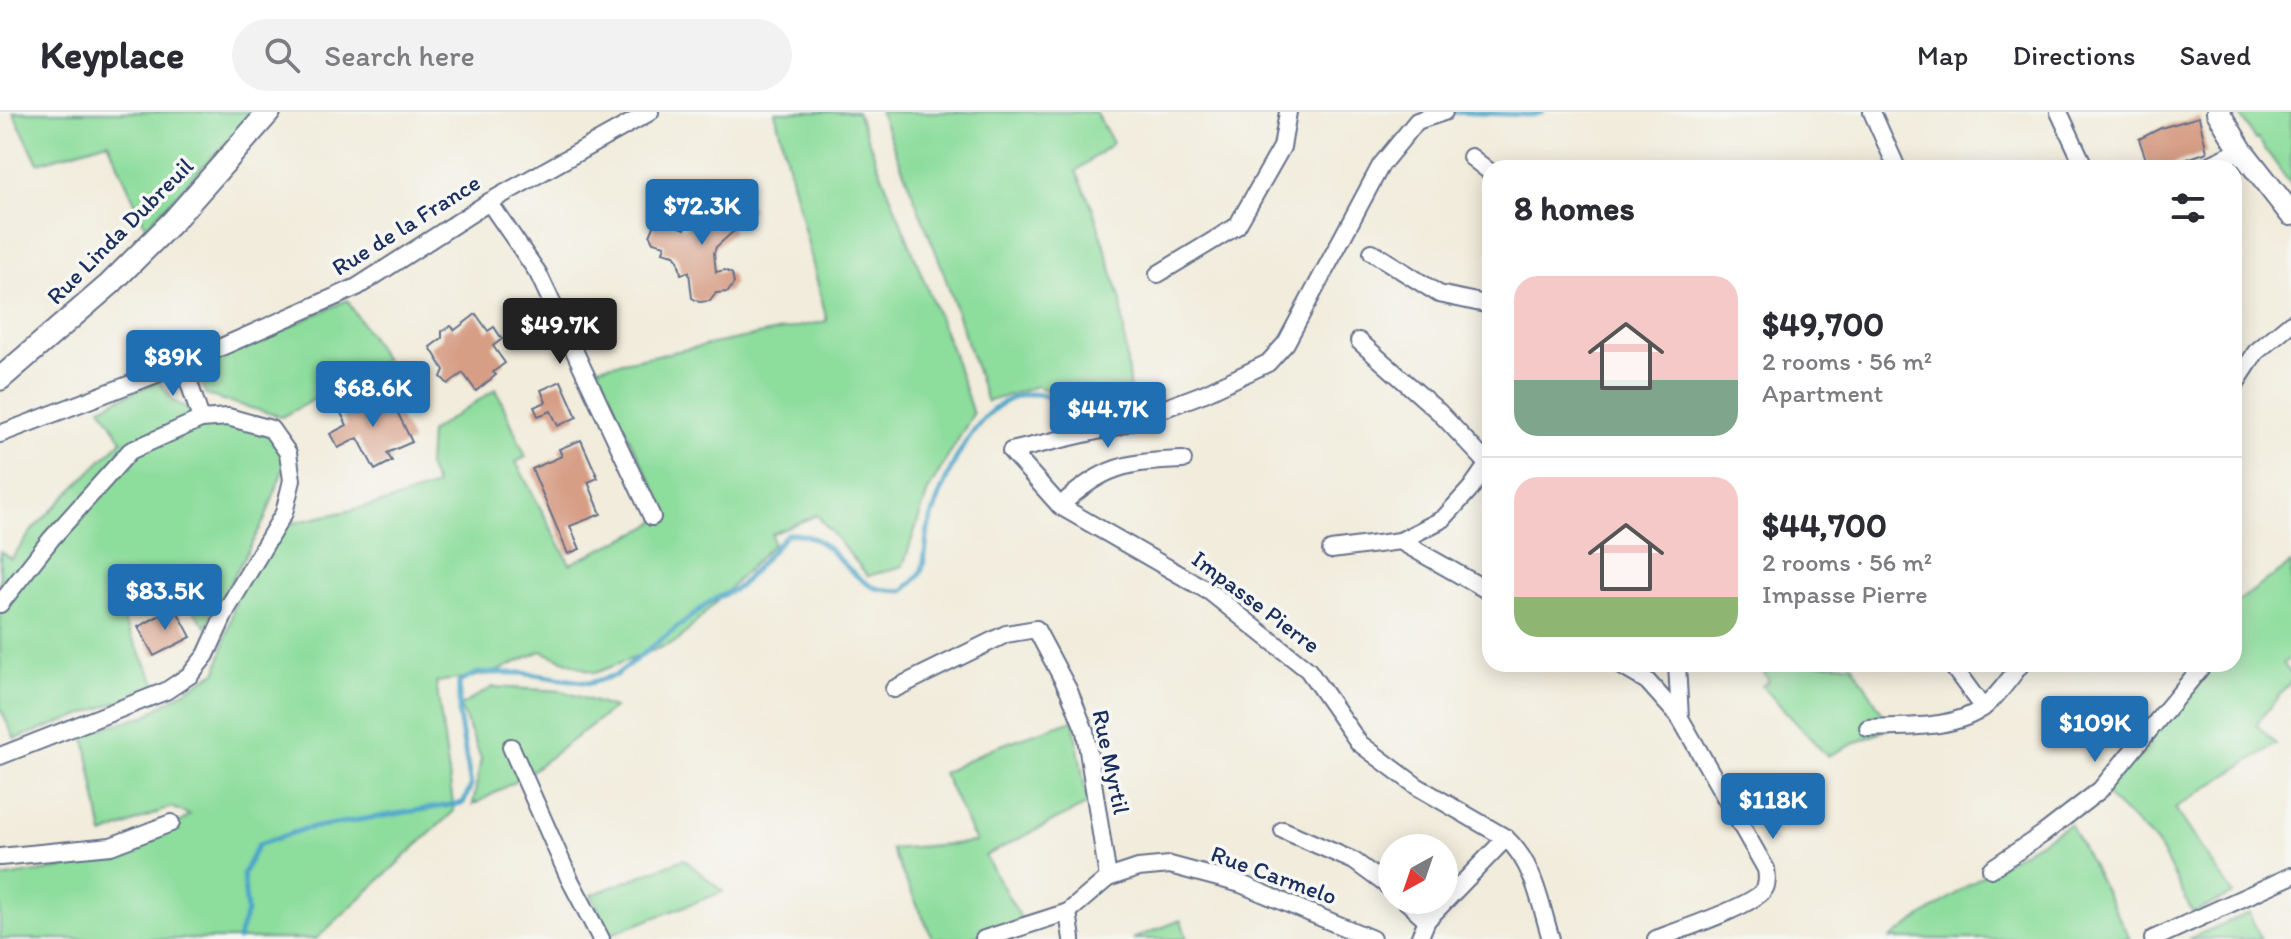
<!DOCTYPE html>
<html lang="en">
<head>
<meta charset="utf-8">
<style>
  body { margin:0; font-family:Itim,sans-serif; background:#f2f2f3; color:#2b2b33; height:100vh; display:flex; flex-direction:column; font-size:30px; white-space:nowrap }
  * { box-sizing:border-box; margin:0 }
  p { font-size:26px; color:#7c7c81 }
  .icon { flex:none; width:44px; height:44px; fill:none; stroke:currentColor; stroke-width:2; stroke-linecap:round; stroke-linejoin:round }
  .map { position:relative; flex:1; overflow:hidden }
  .panel { position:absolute; left:1482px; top:48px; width:760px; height:512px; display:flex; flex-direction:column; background:#fff; border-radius:24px; box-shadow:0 4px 20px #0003 }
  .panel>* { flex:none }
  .needle { width:52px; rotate:220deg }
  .controls { position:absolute; left:1378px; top:722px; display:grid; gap:16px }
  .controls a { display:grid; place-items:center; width:80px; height:80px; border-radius:50%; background:#fff; box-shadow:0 4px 20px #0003; font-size:40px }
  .price { position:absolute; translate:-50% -68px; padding:0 18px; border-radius:8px; background:#1f6fb2; color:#fff; font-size:26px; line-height:52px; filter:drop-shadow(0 2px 4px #0008) }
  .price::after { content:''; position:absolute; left:50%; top:48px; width:24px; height:18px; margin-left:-12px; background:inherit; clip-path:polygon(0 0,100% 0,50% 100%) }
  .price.on { background:#222; color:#fff }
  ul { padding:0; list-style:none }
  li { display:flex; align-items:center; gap:24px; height:200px; padding:0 32px }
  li+li { border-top:2px solid #e1e1e2 }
  li span { display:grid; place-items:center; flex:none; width:224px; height:160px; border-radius:24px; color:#555 }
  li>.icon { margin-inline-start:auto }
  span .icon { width:96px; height:96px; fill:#fffc; stroke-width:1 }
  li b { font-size:34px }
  h2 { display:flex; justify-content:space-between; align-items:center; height:96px; padding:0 32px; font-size:34px }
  header { display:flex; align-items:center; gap:48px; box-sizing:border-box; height:112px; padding:0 40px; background:#fff; border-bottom:2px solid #e1e1e2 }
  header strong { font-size:38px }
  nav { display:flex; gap:44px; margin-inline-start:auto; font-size:28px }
  .search { width:560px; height:72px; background:#f2f2f3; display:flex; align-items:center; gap:20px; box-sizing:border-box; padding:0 28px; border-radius:44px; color:#7c7c81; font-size:30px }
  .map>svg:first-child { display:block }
</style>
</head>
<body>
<header>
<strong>Keyplace</strong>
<div class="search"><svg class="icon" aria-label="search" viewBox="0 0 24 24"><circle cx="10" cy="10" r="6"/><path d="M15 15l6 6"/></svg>Search here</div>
<nav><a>Map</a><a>Directions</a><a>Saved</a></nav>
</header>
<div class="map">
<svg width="2291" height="827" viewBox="0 0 2291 827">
  <rect width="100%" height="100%" fill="#f6f6f2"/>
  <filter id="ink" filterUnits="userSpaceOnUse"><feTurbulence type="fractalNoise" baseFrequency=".0125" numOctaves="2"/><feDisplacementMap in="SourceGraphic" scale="16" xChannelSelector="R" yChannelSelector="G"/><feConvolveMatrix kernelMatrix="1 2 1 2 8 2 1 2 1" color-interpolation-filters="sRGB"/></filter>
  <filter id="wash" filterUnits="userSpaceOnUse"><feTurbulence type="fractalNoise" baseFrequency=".006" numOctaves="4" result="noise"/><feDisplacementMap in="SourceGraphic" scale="32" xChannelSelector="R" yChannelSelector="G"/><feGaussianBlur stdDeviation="1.8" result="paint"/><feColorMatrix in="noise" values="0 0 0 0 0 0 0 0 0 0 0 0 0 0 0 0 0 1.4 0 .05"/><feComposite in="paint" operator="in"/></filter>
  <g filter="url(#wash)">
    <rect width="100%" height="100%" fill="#f1ecdb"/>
    <g fill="#8ddd9c" stroke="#54867d" stroke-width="2">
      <polygon points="13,0 255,0 146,115 108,30 38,51"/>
      <polygon points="775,0 857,0 951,236 973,302 928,379 903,454 868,464 817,403 772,422 773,432 678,529 595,561 541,539 491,562 436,570 454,699 316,827 0,827 0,766 91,751 159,725 190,703 171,695 103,723 84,621 145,604 217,559 238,480 285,413 387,390 436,374 428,354 430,320 496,277 526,345 516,350 570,452 648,415 667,400 593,256 827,209"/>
      <polygon points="880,0 1096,0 1113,31 1076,59 1093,97 1121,189 1133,312 1037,274 987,290 941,153"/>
      <polygon points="2239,0 2291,0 2291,73 2258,27 2255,28"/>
      <polygon points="347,188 385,248 282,305 206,283 196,258"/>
      <polygon points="159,269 174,290 200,301 271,316 289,341 265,407 206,515 163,458 112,487 156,572 140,582 15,627 0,596 0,439 11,447 34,416 122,328 101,295"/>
      <polygon points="2291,452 2291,546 2283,551 2291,562 2291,569 2256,612 2276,632 2175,696 2233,782 2193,801 2157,731 2104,681 2211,552 2234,552 2236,512 2234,492"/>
      <polygon points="1759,552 1852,552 1891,615 1827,644 1762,574 1769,569"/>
      <polygon points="493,575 562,579 614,596 525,664 473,693 481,646 460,594"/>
      <polygon points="1073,608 1088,692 985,744 1022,808 968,827 933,827 891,737 976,730 943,661 992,636"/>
      <polygon points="2070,712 2130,827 1890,827 1977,767"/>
      <polygon points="684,747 723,780 611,822 591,783"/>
      <polygon points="2249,801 2261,827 2188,827"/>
      <polygon points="1181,808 1187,827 1132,827"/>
    </g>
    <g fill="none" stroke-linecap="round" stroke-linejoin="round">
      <g stroke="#4aa5c8" stroke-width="5">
        <polyline points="1448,0 1532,3 1542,0"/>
        <polyline points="1289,234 1296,231 1318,186"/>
        <polyline points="1108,322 1115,325 1135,321 1143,310"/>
        <path d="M 238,827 L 247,800 L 243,762 L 258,733 L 304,717 L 463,691 L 471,674 L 459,604 L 459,570 L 478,561 L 522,561 L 590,571 L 616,563 L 711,489 L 739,475 L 787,422 C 829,419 839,457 871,474 C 879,479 893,478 903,479 C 908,474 917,468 920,462 C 927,449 925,427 929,413 C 944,368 975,286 1030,282 C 1054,280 1077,303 1095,316"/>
      </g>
    </g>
    <g id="blocks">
      <g fill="#d79e86">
        <polygon points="2199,5 2207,40 2162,56 2149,56 2139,27 2161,16"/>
        <polygon points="742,83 753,97 731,116 734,119 716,135 714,141 716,160 725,158 732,162 734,171 728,180 716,181 710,189 699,190 692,186 689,160 681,162 678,148 674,143 663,140 665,133 653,130 650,124 655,112 661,108 685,117 687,112 684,94 698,93 701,113 725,94 729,95"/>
        <polygon points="476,202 488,219 494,215 502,227 493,234 505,251 493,260 496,263 476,279 463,261 448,272 441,265 444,258 430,235 442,226 442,219 451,214 455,218"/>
        <polygon points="561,269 577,305 558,314 551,299 538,304 534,295 546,290 541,278"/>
        <polygon points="386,277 412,330 387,341 392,349 375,358 358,326 338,336 330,322 347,313 337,293 350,286 360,301 373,294 369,286"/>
        <polygon points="581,328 598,366 588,370 601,402 570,414 580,437 568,442 532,357 562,344 559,337"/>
        <polygon points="175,495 191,525 154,544 138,515"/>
      </g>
    </g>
  </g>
  <g filter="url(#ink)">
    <use href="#blocks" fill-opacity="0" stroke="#66718a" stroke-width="2"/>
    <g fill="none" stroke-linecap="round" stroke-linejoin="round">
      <g stroke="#66718a" stroke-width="20">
        <g id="minor">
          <polyline points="1872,0 1897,56"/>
          <polyline points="2059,0 2085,56"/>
          <polyline points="1471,45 1490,60"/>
          <polyline points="2203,56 2241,38"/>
          <polyline points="489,90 538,161 652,405"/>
          <polyline points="1372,140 1439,182 1490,193"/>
          <polyline points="1158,162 1237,114 1282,35 1288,0"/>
          <polyline points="1359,229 1439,300 1488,352"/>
          <polyline points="183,252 201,307"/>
          <polyline points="2234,274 2256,240 2291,211"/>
          <polyline points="0,322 183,252 357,175 489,90 650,0"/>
          <path d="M 1060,394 C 1103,354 1126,350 1183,348"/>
          <polyline points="1400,429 1443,407 1471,376 1490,349"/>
          <polyline points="1331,438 1400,429 1490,480"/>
          <polyline points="0,492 51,427 130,339 201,307 228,305 271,317 288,341 292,368 284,401 227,497 206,543 190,563 166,579 0,644"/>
          <polyline points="1618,552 1647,569 1680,606"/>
          <polyline points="1951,552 1983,596"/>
          <polyline points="894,577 1006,522 1036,517 1069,579 1085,619 1108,766"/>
          <path d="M 1868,616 C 1904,614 1954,618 1984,595 C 1998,584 2010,566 2021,552"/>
          <polyline points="511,635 569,766 601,827"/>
          <polyline points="1283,718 1354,749 1392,777"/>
          <path d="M 1506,726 C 1534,752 1540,791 1551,827"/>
          <polyline points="0,745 111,734 171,711"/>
          <polyline points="1991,757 2043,722 2100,678 2204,552"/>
          <polyline points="1405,788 1427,808"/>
          <polyline points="1068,800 1072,827"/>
          <polyline points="984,827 1068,800 1108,766 1138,756 1170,753 1241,772 1372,827"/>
          <polyline points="1419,827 1427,808 1506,726 1418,675 1359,631 1308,558 1210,480 1060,394 1011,339 1118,314 1205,281 1268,251 1286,231 1381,53 1417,9 1444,0"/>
          <path d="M 1656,827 C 1677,819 1757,793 1765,776 C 1768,770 1767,763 1766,757 L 1680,606 L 1677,552"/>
          <polyline points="2153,827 2291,764"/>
        </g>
      </g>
      <g stroke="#66718a" stroke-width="26">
        <g id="tertiary">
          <polyline points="2218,0 2241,38 2291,102"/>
          <polyline points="0,267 110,172 173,109 269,0"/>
        </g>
      </g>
      <use href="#minor" stroke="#fff" stroke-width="16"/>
      <use href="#tertiary" stroke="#fff" stroke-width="22"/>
    </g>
  </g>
  <g text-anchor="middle" stroke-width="7" stroke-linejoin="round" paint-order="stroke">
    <g font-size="24" fill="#1b2f5e" stroke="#f6f6f2">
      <text transform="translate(406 113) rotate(-32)" y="8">Rue de la France</text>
      <text transform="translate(120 119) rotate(-45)" y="8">Rue Linda Dubreuil</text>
      <text transform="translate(1256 490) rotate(37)" y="8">Impasse Pierre</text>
      <text transform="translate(1111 650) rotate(78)" y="8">Rue Myrtil</text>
      <text transform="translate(1274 763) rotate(20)" y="8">Rue Carmelo</text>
    </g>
  </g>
</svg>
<div class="controls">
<a><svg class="needle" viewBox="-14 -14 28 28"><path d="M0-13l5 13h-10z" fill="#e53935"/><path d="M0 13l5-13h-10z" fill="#7c7c81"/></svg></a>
</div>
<b class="price" style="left:702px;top:135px">$72.3K</b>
<b class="price on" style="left:560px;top:254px">$49.7K</b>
<b class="price" style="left:173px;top:286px">$89K</b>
<b class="price" style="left:373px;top:317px">$68.6K</b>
<b class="price" style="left:1108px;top:338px">$44.7K</b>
<b class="price" style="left:165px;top:520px">$83.5K</b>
<b class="price" style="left:2095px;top:652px">$109K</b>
<b class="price" style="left:1773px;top:729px">$118K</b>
<section class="panel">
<h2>8 homes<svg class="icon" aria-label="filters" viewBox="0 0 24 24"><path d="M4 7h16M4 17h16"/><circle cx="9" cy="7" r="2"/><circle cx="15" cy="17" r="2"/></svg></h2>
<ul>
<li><span style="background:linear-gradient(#f6c9c9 65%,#7fa58c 0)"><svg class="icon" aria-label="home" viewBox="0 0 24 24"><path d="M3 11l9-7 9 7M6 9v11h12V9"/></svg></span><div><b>$49,700</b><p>2 rooms · 56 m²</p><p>Apartment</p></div></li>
<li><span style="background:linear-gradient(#f6c9c9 75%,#8fb573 0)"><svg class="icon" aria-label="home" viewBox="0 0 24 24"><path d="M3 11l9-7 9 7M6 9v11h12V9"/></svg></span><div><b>$44,700</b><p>2 rooms · 56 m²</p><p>Impasse Pierre</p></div></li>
</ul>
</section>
</div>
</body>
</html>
